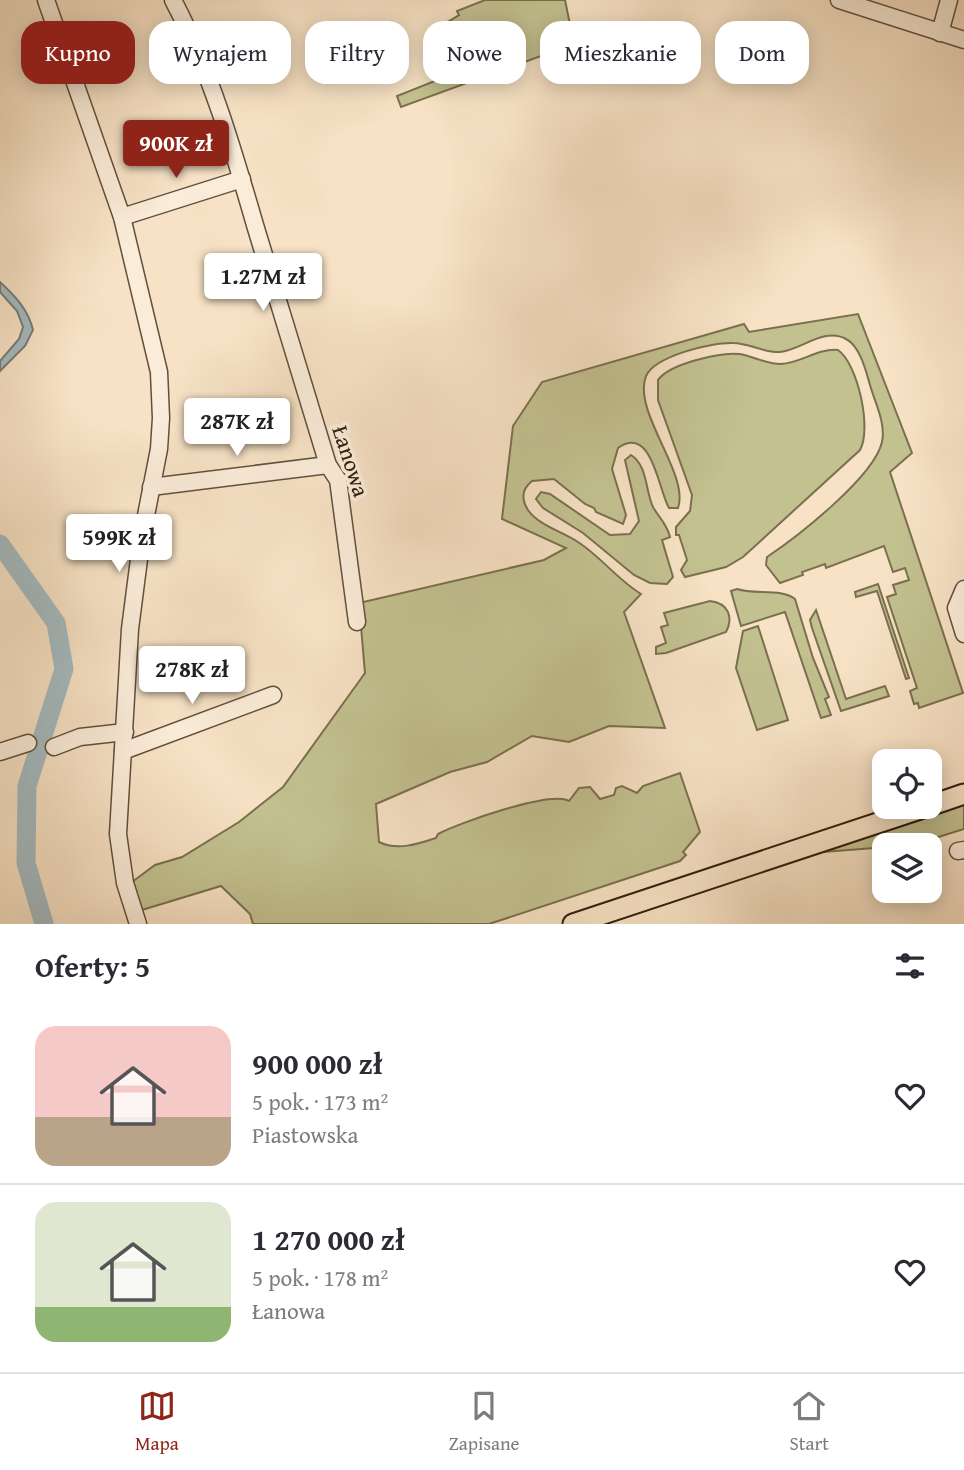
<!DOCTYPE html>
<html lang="pl">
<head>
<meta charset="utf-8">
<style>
  body { margin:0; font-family:"Gentium Book Plus",serif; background:#f7f7f7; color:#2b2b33; height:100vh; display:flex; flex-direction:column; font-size:26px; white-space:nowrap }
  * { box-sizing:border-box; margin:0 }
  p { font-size:23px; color:#7c7c81 }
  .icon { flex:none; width:38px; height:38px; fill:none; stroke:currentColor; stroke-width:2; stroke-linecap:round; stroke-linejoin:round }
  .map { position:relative; height:924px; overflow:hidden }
  .drawer { display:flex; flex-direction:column; background:#fff; flex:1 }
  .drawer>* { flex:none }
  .top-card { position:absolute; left:21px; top:21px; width:922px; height:63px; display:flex; gap:14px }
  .buttons { position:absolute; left:872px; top:749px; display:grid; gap:14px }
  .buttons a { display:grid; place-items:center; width:70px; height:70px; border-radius:14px; background:#fff; box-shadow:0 4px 18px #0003; font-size:35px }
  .price { position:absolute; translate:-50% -60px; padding:0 16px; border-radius:7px; background:#fff; color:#222; font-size:23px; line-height:46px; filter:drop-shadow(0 2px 4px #0008) }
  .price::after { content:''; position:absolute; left:50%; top:42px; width:21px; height:16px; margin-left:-10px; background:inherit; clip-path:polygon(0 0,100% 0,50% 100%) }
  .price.on { background:#8f2418; color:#fff }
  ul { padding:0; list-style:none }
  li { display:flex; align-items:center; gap:21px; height:175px; padding:0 35px }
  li+li { border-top:2px solid #e1e1e2 }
  li span { display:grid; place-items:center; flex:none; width:196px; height:140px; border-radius:21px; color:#555 }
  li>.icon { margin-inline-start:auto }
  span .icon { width:84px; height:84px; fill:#fffc; stroke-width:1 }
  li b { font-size:30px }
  h2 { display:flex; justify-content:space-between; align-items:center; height:84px; padding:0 35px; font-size:30px }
  .pill { padding:0 24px; border-radius:21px; background:#fff; box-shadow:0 4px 18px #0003; font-size:24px; line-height:63px }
  .pill.on { background:#8f2418; color:#fff }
  .menu { display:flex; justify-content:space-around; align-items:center; height:98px; border-top:2px solid #e1e1e2; background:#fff; font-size:19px; color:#7c7c81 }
  .menu a { display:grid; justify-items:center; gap:4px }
  .menu .on { color:#8f2418 }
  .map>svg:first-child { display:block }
</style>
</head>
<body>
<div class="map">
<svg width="964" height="924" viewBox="0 0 964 924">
  <rect width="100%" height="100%" fill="#f7e2c5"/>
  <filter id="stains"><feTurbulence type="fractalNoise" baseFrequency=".00286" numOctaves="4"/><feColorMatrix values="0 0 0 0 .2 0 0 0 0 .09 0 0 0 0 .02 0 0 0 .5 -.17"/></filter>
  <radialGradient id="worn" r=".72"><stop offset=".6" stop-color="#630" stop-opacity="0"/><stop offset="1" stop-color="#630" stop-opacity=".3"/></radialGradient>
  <g fill="#c3c190" stroke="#7a704f" stroke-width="2">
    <polygon points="485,0 565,0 574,44 401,107 397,96 440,79 426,42 431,32 459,15 457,11"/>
    <path d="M 858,314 L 912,453 L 890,472 L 963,693 L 919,708 L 918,703 L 914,704 L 910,691 L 917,688 L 887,597 L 896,594 L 893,585 L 909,580 L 905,568 L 893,572 L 884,546 L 826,568 L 825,564 L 802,572 L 803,575 L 780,583 L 766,565 L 767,557 C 797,537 874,477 882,442 C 886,423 875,403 870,385 C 866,371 860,346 846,339 C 824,327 801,350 780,352 C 764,353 749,343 733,343 C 712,342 655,356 646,376 C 632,412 690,474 678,508 L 669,508 C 658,489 652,424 618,448 L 612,469 L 626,515 L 623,524 L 596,512 L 594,508 L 585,504 L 554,479 L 532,481 C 522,489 521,499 528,510 C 538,525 563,532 578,542 C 601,557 618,580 641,594 L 624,612 L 665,728 L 609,726 L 569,742 L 532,736 L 487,762 L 450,772 L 376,804 L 379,842 C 397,851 418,844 436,838 L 438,834 C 459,823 551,790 569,801 L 579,788 L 590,787 L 600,799 L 614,795 L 616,788 L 622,786 L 637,793 L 643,786 L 680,773 L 700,832 L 683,852 L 686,855 L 680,861 L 489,924 L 253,924 L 250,914 L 221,886 L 142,910 L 132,882 L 155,865 L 182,857 L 239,822 L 283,787 L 365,673 L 359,603 L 544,560 L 566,548 L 502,519 L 513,426 L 542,382 L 744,324 L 749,332 Z"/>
    <path d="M 838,350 C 858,364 872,429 860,450 L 743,557 L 726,567 L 685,577 L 681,570 L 687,560 L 679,535 L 676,535 L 676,527 L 690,511 L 692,495 L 658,400 L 658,380 C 669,364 720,352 739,354 C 753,356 766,364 781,364 C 801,363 818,348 838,350 Z"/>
    <path d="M 631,455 C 648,466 645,490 653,507 C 659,518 667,524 670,537 L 662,540 L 673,577 L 667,584 L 650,583 L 634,575 L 583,533 L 543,508 L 536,499 L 541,492 L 550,494 L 610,535 L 630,534 L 639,521 L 625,460 Z"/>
    <polygon points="878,584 909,678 906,679 877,591 856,597 855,592"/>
    <path d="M 737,589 C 754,595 782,588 795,599 L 813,658 L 829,697 L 825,699 L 831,715 L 821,718 L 785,612 L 741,626 L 731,591 Z"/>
    <path d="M 710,601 C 728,603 734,617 726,632 L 666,653 L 656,654 L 656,647 L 666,643 L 661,627 L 668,625 L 664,613 Z"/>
    <polygon points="816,610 846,699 885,686 889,696 841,711 812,628 810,620"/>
    <polygon points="758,626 788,720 757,730 736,668 743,631"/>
    <polygon points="964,801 964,829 913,845 823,852"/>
  </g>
  <path fill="#a4bac0" stroke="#767c79" stroke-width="2" d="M 0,282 C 15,296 28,309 33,330 L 25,346 L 0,371 L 0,361 L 19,339 L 23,327 L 17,311 L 0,292 Z"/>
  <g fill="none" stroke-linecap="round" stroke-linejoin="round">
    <polyline stroke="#a4bac0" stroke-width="19" points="0,544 56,623 64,669 27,786 26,863 44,924"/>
    <g stroke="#62503c" stroke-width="19">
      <g id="minor">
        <polyline points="46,0 122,217 159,372 161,418 159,449 142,536 130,629 118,834 125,883 138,924"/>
        <path d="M 173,0 C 210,70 233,149 255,225 C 280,305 304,385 328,465 L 338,480 L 357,622"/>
        <polyline points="839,0 964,40"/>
        <polyline points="940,33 949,0"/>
        <polyline points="122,217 242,179"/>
        <polyline points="151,487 328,465"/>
        <polyline points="964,589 956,608 964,634"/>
        <polyline points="54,747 80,737 125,732"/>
        <polyline points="123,751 273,695"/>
        <polyline points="0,752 28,743"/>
        <polyline points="958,851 964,850"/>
      </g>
    </g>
    <g stroke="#301f0e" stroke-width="23">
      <g id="major">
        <polyline points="929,806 964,794"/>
        <polyline points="573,924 926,807"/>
      </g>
    </g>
    <use href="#minor" stroke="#faecd9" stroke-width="16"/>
    <use href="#major" stroke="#f7e2c5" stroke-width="19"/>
  </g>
  <g text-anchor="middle" stroke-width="7" stroke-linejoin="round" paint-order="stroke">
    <g font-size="23" fill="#301f0e" stroke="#faecd9">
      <text transform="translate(351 461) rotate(72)" y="8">Łanowa</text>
    </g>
  </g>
  <rect width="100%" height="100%" filter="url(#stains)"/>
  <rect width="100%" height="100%" fill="url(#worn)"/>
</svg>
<div class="buttons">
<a><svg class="icon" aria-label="locate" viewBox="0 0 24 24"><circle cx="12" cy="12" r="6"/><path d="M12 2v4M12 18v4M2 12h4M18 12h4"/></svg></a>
<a><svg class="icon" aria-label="layers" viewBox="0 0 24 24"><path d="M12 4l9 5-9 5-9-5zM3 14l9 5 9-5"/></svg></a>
</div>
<b class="price on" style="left:176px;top:180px">900K zł</b>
<b class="price" style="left:263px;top:313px">1.27M zł</b>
<b class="price" style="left:237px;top:458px">287K zł</b>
<b class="price" style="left:119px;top:574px">599K zł</b>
<b class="price" style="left:192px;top:706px">278K zł</b>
<div class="top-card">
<a class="pill on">Kupno</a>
<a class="pill">Wynajem</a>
<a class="pill">Filtry</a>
<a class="pill">Nowe</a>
<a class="pill">Mieszkanie</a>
<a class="pill">Dom</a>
</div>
</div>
<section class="drawer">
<h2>Oferty: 5<svg class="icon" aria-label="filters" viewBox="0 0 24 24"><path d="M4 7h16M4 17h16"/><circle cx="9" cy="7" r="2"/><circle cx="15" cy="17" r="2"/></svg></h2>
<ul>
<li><span style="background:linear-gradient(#f6c9c9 65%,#b9a48a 0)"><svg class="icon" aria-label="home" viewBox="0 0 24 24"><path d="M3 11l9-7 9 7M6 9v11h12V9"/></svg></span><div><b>900 000 zł</b><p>5 pok. · 173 m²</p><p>Piastowska</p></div><svg class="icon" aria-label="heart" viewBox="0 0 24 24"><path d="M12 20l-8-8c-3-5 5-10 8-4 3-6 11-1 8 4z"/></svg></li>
<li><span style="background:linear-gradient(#dfe7d0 75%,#8fb573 0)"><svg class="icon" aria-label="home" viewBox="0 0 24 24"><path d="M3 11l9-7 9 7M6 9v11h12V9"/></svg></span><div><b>1 270 000 zł</b><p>5 pok. · 178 m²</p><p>Łanowa</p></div><svg class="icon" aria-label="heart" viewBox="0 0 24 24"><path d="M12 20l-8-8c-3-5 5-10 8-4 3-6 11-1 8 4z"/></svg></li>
</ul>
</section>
<nav class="menu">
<a class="on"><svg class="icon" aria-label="map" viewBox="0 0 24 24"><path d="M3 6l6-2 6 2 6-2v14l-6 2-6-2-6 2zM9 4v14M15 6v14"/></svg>Mapa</a>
<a><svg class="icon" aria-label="saved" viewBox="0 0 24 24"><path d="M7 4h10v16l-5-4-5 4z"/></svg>Zapisane</a>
<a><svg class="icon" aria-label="home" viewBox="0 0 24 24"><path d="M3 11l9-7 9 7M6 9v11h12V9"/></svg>Start</a>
</nav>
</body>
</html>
